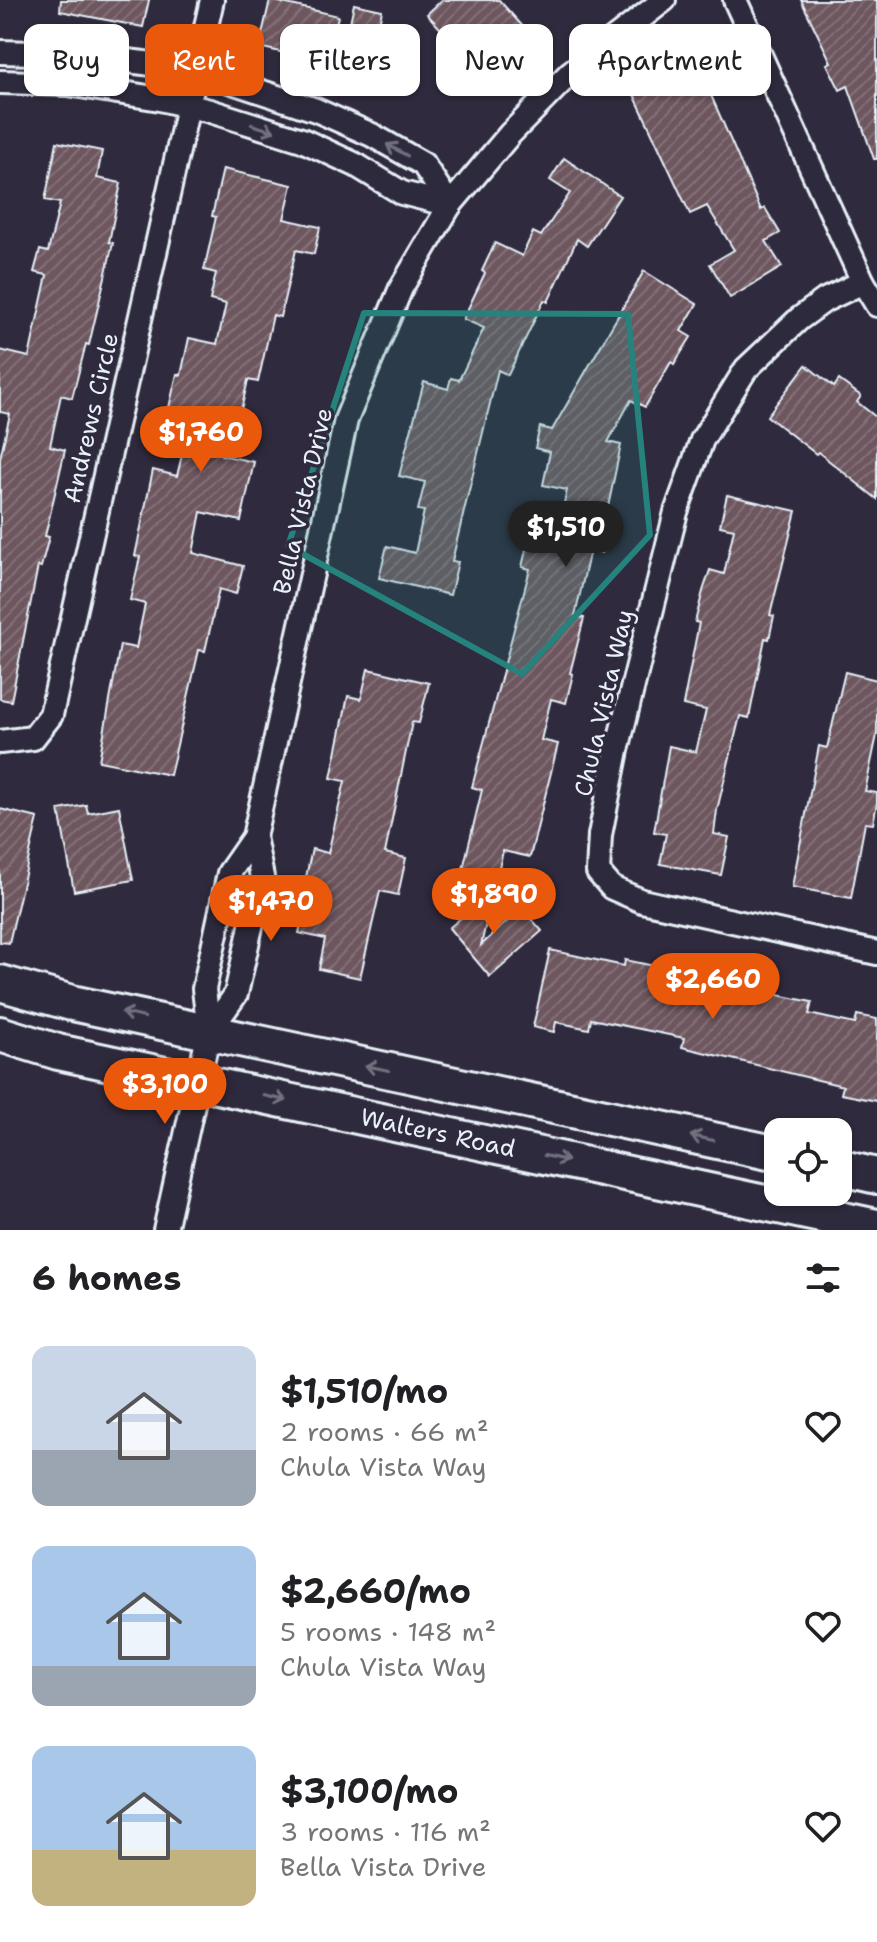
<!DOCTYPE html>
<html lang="en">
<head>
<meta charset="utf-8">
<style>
  body { margin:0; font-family:"Shantell Sans",sans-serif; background:#f6f6f6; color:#202124; height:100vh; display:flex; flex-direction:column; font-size:30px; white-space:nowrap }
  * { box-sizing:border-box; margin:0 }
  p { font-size:26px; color:#757577 }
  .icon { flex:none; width:44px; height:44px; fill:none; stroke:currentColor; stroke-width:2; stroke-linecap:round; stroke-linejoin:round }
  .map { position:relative; height:1230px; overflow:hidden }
  .drawer { display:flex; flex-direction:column; background:#fff; flex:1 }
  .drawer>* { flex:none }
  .guide { position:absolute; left:24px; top:24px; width:830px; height:72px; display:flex; gap:16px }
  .controls { position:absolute; left:764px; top:1118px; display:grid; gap:16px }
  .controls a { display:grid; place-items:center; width:88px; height:88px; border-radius:16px; background:#fff; box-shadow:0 2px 6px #0004; font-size:40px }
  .price { position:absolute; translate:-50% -68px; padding:0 18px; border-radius:28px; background:#ea580c; color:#fff; font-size:26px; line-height:52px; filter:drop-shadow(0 2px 4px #0008) }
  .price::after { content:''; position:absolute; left:50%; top:48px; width:24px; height:18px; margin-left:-12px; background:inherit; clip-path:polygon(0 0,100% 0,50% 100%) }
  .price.current { background:#222; color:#fff }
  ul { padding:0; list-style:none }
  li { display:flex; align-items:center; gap:24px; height:200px; padding:0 32px }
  li span { display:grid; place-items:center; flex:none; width:224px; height:160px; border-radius:16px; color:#555 }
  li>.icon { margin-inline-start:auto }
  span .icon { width:96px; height:96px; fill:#fffc; stroke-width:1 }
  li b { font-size:34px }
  h2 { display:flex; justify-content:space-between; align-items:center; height:96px; padding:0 32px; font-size:34px }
  .pill { padding:0 28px; border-radius:16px; background:#fff; box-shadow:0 2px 6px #0004; font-size:28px; line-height:72px }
  .pill.current { background:#ea580c; color:#fff }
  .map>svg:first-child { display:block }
</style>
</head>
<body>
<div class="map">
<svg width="877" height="1230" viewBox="0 0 877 1230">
  <defs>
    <pattern id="building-hatch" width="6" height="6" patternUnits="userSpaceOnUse" patternTransform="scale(2)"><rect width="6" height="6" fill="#6e575f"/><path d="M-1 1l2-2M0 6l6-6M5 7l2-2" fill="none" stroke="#837077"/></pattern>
  </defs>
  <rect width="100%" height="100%" fill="#2f2a3d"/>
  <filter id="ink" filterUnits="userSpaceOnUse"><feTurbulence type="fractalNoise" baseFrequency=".0125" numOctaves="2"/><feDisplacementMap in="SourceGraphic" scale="16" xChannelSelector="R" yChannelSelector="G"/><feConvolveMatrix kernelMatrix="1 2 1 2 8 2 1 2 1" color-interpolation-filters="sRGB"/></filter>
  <g filter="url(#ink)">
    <g fill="url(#building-hatch)" stroke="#e8f1f8" stroke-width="2">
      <polygon points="61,0 149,0 143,27 60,11"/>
      <polygon points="270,0 338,16 327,63 259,47"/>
      <polygon points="442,0 499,0 525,29 500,51 491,41 469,60 427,14"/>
      <polygon points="801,0 877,0 877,159 874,159 848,86 840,90 827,64 831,62"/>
      <polygon points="354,4 382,10 376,38 348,32"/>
      <polygon points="681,62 694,92 707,86 761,210 765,208 780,233 766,241 782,267 730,298 710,264 734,250 707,206 690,214 630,86"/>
      <polygon points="57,142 102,151 97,178 121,183 109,242 113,243 89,345 86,344 72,398 61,395 50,446 65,450 45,536 49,537 41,567 38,566 11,701 0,699 0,458 10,414 0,412 0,350 29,357 47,275 34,272 40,250 48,252 60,203 45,200"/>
      <polygon points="564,158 620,196 587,246 577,239 548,302 544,300 508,375 498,370 452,561 458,562 450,595 379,578 387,546 415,553 424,511 418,510 425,482 399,476 424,382 448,389 451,378 459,380 484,328 463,319 485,273 482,271 495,243 522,256 533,232 541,236 570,193 550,180"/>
      <polygon points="223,169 292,185 284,219 320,227 314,254 296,250 280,317 273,315 258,382 248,380 240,414 231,411 221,455 254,462 241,521 201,512 193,553 243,566 236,594 219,589 205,651 199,650 170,775 99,761 120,645 136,648 145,604 130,600 140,557 135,556 153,470 177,476 189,425 166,420 177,374 181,375 189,338 217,344 226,304 210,300 216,273 204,270 216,217 212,216"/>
      <polygon points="644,271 697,304 681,331 691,337 674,364 671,362 645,407 631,400 608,442 621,445 605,521 609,522 602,553 590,550 575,616 584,618 570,673 573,674 566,703 551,699 541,740 558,744 530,857 503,851 497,876 463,869 482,790 472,787 530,569 522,567 531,528 557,534 567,490 543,485 550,452 535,448 540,427 552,430"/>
      <polygon points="806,365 834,387 839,380 861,396 857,402 877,418 877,499 818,452 816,454 767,416"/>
      <polygon points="727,495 796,511 770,615 774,616 769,639 765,638 749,718 740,716 717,810 714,834 729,837 721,875 660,864 666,834 654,832 669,746 696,752 706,710 683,705 699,623 695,622 703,591 710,570 724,574 734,529 720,526"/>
      <polygon points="368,669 429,683 419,723 412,722 385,853 406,858 398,895 380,891 360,978 319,969 325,939 299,933 311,878 306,877 312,849 328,853 345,781 331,778 348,696 361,699"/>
      <polygon points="845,672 877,680 877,735 865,791 877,793 877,803 873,824 865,823 851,898 792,887 819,746 827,748"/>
      <polygon points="86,805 88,813 119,807 133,880 74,891 59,810"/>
      <polygon points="0,809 38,818 9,943 0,942"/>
      <polygon points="494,889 481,945 522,908 542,931 490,977 449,928"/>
      <polygon points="550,950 624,966 625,960 659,967 655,984 727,1001 730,985 812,1002 809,1014 855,1024 857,1015 877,1019 877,1101 841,1094 843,1086 682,1047 684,1038 591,1019 589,1029 556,1022 554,1032 533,1027"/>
    </g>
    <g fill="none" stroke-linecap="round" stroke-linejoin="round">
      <g stroke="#e8f1f8" stroke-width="28">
        <g id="street">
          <polyline points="735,0 863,282 877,305"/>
          <polyline points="0,52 69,54 169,66 217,77 316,110 372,135 423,164 450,205"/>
          <polyline points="0,82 68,84 160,99 210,111 302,140 356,165 402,193 450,205"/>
          <polyline points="863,282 825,300 799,319 746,369 702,440 676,512 617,750 600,835 598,872 612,888 642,901 877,953"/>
          <polyline points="0,742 33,738 51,715 212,0"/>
          <polyline points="209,1032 236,994 262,877 254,837"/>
          <polyline points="165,1230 209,1032 204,989 229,873 254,837 346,420 401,288 450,205 510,134 570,73 664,0"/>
        </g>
      </g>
      <g stroke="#e8f1f8" stroke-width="40">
        <g id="primary">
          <polyline points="0,983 72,1003 778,1154"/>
          <polyline points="0,1034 58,1052 877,1227"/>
          <polyline points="838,1167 877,1176"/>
        </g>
      </g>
      <use href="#street" stroke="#2f2a3d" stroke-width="22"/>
      <use href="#primary" stroke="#2f2a3d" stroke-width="34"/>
    </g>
    <defs><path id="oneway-shaft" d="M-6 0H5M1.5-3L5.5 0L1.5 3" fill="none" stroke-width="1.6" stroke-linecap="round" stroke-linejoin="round" transform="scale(2)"/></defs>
    <g stroke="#70707e">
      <use href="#oneway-shaft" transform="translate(263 128) rotate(17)"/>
      <use href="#oneway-shaft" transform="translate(397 150) rotate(-151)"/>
      <use href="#oneway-shaft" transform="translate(133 1015) rotate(-168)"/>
      <use href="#oneway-shaft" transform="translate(377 1068) rotate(-168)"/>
      <use href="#oneway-shaft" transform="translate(275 1098) rotate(12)"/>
      <use href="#oneway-shaft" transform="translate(702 1138) rotate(-168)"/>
      <use href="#oneway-shaft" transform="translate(556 1158) rotate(12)"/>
    </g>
  </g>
  <path fill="#25827c" fill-opacity="0.2" stroke="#25827c" stroke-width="6" stroke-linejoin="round" d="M 364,313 L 628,314 L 650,535 L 522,674 L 288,546 Z"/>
  <g text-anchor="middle" stroke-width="7" stroke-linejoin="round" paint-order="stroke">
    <g font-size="24" fill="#e8f1f8" stroke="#2f2a3d">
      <text transform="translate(91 418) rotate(-77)" y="8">Andrews Circle</text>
      <text transform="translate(303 501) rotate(-77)" y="8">Bella Vista Drive</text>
      <text transform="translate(604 703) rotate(-77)" y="8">Chula Vista Way</text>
      <text transform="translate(438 1133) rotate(12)" y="8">Walters Road</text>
    </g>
  </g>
</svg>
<div class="controls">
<a><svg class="icon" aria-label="locate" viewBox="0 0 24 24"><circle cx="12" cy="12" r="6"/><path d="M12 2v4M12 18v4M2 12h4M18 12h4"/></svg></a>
</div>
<b class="price" style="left:201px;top:474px">$1,760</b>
<b class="price current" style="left:566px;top:569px">$1,510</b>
<b class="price" style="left:494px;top:936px">$1,890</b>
<b class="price" style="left:271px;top:943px">$1,470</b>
<b class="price" style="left:713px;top:1021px">$2,660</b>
<b class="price" style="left:165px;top:1126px">$3,100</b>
<div class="guide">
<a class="pill">Buy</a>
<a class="pill current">Rent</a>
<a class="pill">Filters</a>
<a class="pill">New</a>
<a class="pill">Apartment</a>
</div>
</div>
<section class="drawer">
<h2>6 homes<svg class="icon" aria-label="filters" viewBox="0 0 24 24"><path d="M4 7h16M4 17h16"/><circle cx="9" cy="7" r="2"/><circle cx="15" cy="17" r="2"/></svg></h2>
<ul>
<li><span style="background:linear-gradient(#c9d6e8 65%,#9aa5b1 0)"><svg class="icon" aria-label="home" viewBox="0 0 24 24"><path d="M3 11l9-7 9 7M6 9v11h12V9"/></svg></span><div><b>$1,510/mo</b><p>2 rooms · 66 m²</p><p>Chula Vista Way</p></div><svg class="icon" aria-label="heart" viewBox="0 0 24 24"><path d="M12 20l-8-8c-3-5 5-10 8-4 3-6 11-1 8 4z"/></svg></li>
<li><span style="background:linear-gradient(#a9c7e8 75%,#9aa5b1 0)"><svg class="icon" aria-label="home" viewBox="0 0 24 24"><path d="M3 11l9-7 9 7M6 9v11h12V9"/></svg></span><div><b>$2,660/mo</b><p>5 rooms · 148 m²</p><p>Chula Vista Way</p></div><svg class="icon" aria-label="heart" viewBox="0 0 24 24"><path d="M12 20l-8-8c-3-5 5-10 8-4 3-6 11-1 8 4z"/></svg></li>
<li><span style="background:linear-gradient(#a9c7e8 65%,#c2b280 0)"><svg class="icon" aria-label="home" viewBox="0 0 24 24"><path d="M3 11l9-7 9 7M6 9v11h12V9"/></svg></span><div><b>$3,100/mo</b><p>3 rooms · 116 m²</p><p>Bella Vista Drive</p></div><svg class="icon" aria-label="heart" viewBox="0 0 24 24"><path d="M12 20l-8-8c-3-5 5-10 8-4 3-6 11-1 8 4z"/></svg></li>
</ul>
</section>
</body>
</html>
